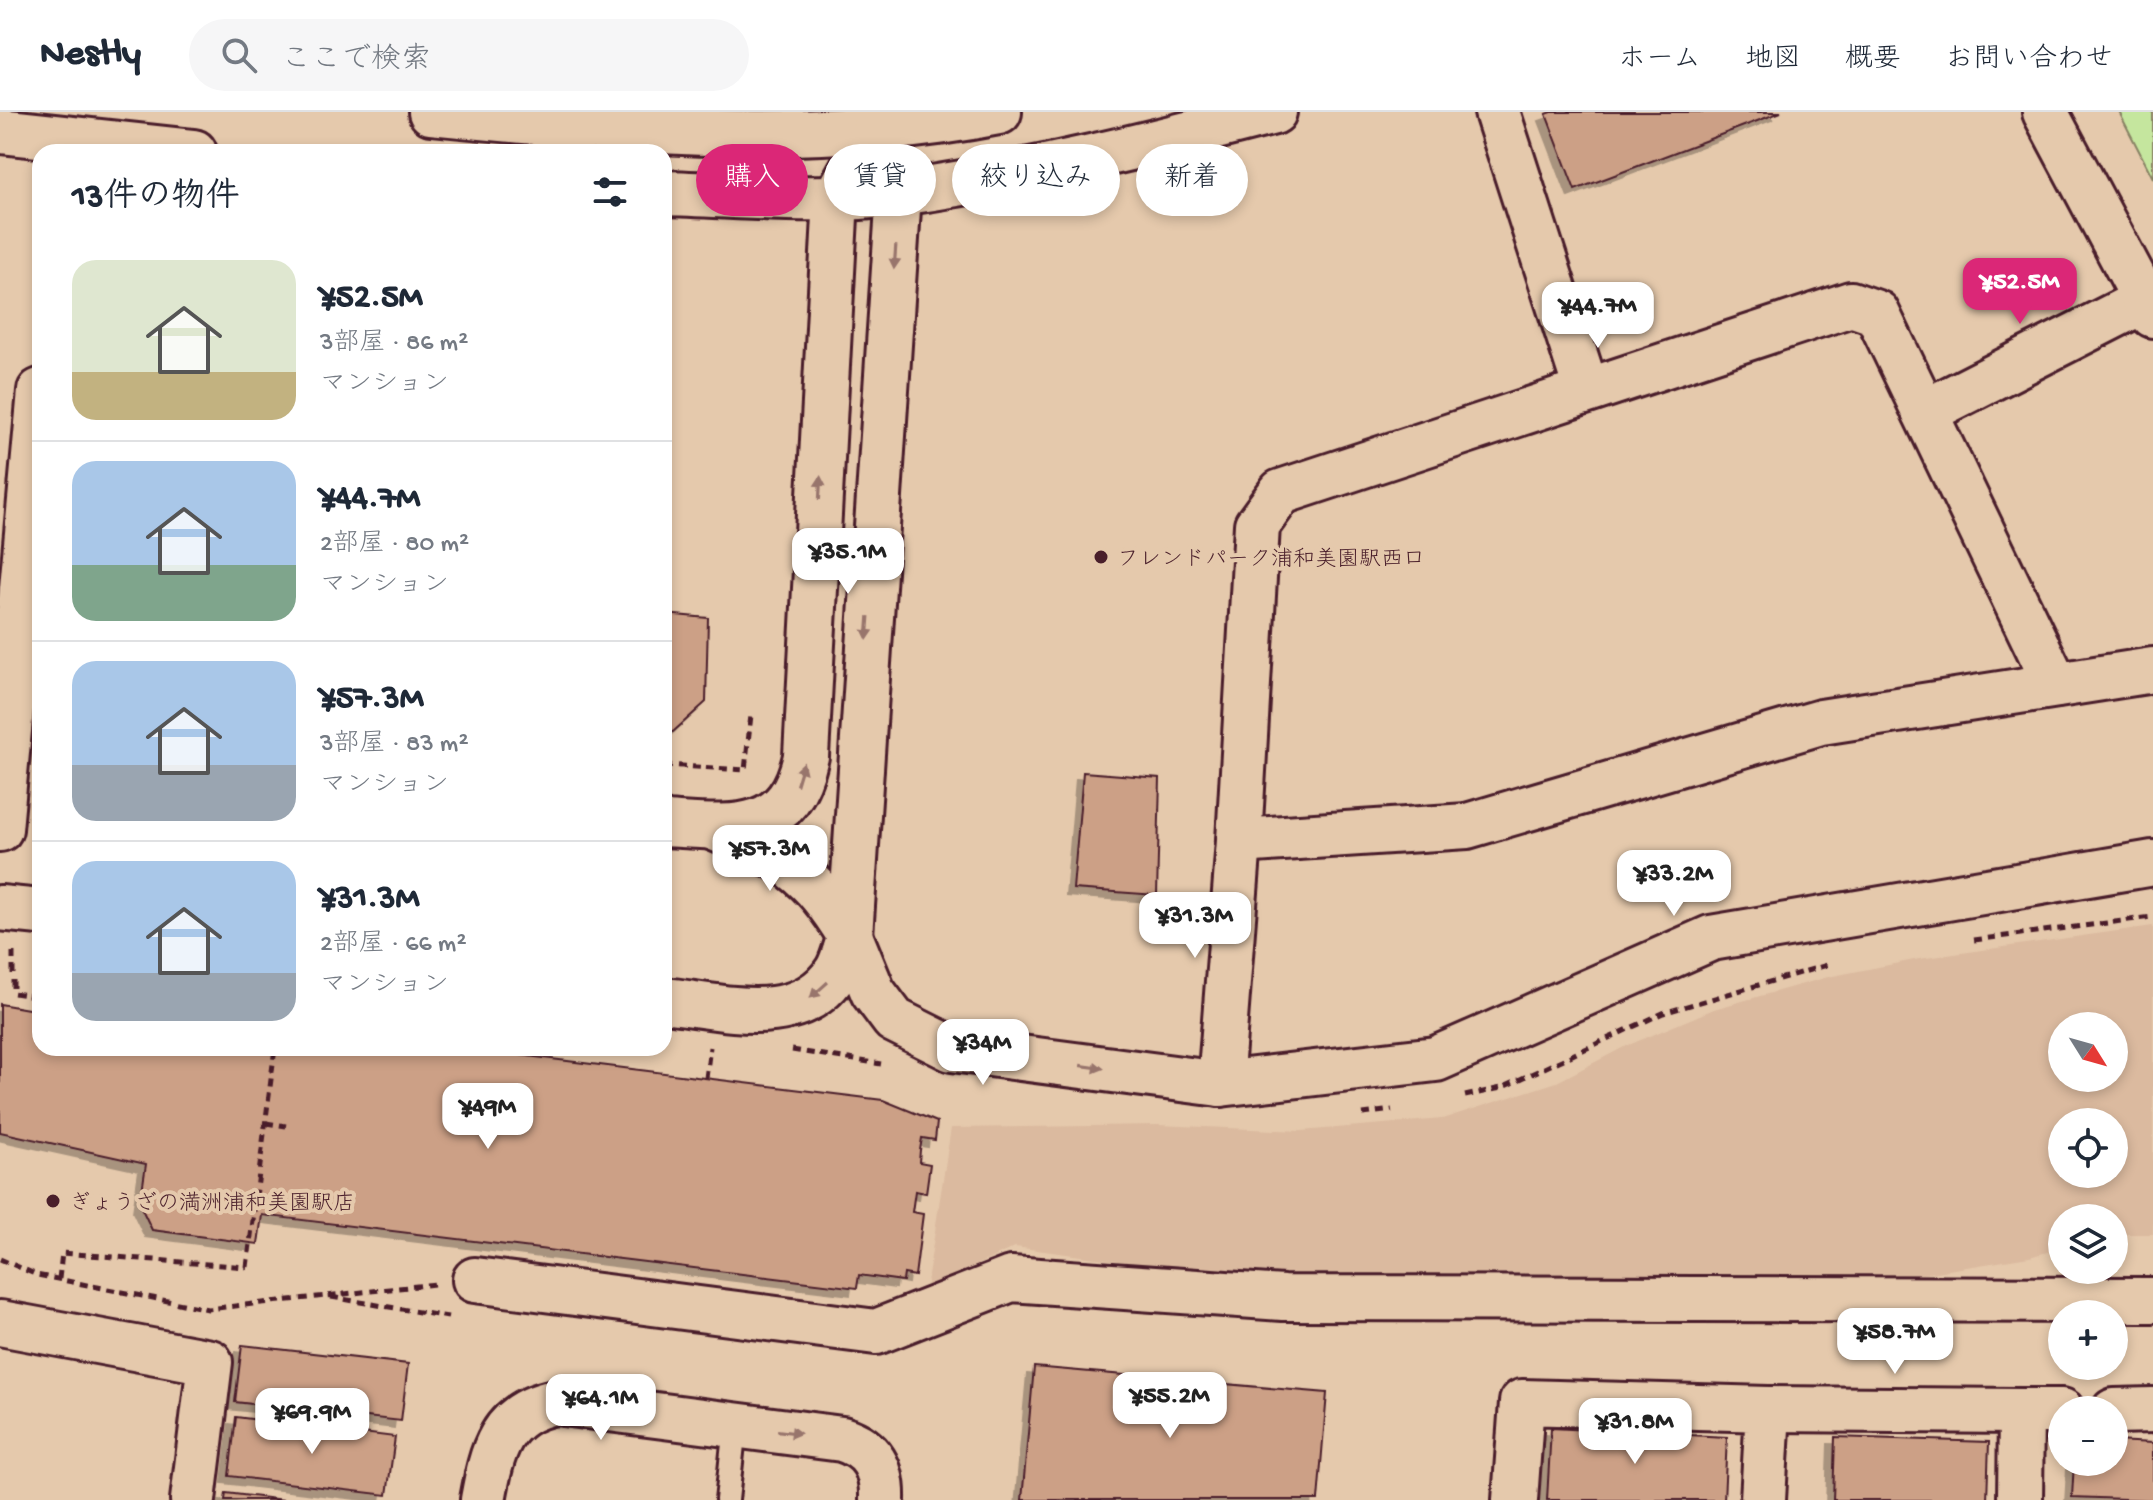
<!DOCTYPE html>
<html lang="ja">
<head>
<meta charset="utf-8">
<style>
  body { margin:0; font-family:"Gochi Hand","Klee One",sans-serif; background:#f6f6f7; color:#1f2937; height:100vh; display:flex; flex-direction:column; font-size:30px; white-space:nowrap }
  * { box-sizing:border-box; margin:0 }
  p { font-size:26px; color:#747a83 }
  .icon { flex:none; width:44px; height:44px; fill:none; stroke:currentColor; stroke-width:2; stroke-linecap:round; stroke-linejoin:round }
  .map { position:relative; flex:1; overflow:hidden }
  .sheet { position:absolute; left:32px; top:32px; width:640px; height:912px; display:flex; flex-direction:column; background:#fff; border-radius:24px; box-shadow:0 4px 12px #0003 }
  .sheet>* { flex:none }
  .top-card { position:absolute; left:696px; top:32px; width:760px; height:72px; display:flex; gap:16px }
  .needle { width:52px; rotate:127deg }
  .fabs { position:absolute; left:2048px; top:900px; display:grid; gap:16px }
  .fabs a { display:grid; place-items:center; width:80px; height:80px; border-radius:50%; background:#fff; box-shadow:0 4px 12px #0003; font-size:40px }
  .price { position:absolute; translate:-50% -68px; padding:0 18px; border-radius:16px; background:#fff; color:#222; font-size:26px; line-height:52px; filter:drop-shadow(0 2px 4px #0008) }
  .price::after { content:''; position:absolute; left:50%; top:48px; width:24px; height:18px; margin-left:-12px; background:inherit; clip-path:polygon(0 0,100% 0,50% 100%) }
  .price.selected { background:#db2777; color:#fff }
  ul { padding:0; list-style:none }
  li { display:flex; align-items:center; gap:24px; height:200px; padding:0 40px }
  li+li { border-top:2px solid #e0e1e3 }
  li span { display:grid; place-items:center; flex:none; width:224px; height:160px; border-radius:24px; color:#555 }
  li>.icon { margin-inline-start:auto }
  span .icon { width:96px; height:96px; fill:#fffc; stroke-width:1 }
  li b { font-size:34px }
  h2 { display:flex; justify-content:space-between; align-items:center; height:96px; padding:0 40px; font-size:34px }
  .pill { padding:0 28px; border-radius:36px; background:#fff; box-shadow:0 4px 12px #0003; font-size:28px; line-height:72px }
  .pill.selected { background:#db2777; color:#fff }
  header { display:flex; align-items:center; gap:48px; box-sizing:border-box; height:112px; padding:0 40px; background:#fff; border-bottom:2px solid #e0e1e3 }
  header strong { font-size:38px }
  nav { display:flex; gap:44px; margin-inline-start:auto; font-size:28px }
  .search { width:560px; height:72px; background:#f6f6f7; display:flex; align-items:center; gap:20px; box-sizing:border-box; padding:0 28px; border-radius:44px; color:#747a83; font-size:30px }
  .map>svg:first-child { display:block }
</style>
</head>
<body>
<header>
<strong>Nestly</strong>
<div class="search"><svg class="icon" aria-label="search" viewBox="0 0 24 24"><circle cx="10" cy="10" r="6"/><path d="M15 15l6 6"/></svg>ここで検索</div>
<nav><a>ホーム</a><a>地図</a><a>概要</a><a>お問い合わせ</a></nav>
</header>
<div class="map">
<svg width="2153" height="1388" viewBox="0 0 2153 1388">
  <defs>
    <filter id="shadow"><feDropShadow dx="-7" dy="7" stdDeviation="0" flood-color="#0004"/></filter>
  </defs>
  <rect width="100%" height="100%" fill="#e5c9ac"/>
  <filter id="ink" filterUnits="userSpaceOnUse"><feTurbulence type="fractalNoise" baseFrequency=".0125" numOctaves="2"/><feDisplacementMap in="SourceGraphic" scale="16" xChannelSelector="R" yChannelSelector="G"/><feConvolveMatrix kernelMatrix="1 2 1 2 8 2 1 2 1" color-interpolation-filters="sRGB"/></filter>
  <g filter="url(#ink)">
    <path fill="#dbba9f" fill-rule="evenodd" d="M 2153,814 L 2153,1122 L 2114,1122 L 2114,1106 L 2062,1106 L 2062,1136 L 2029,1145 L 1886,1168 L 1285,1172 L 1015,1135 L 926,1177 L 951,1016 L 1158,1013 L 1301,1019 L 1442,1007 L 1557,970 L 1624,935 L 1714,897 L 1828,865 L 1919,847 ZM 2062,914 L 2114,914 L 2114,966 L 2062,966 ZM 2062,1010 L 2114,1010 L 2114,1062 L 2062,1062 Z"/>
    <polygon fill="#c5e69e" stroke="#888264" stroke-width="2" points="2119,0 2153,0 2153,66"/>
    <g fill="#cca086" stroke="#4a1f2b" stroke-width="2" filter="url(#shadow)">
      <polygon points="1552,0 1781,0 1575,78 1546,2"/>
      <polygon points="664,502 708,506 706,590 673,620 664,619"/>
      <polygon points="1083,660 1160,666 1157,783 1073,777"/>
      <polygon points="0,892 40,899 40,936 462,936 883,988 937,1010 935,1028 922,1026 920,1038 919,1050 930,1052 926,1081 915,1079 912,1100 923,1102 915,1164 904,1162 903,1169 859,1163 857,1176 262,1103 258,1132 152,1118 140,1093 146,1052 0,1020"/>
      <polygon points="242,1233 408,1252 401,1309 235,1290"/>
      <polygon points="1034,1255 1327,1281 1318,1388 1022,1388"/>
      <polygon points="236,1305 395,1325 387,1383 229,1364"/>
      <polygon points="1551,1316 1727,1325 1724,1388 1547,1388"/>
      <polygon points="1835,1325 1989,1330 1987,1388 1833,1388"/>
      <polygon points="2114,1329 2153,1331 2153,1388 2072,1385 2074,1350 2114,1350"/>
      <polygon points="226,1381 284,1388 225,1388"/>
    </g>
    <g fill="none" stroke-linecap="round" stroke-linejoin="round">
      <g stroke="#4a1f2b" stroke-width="28">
        <polyline id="lane" points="727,1388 735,1313"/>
      </g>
      <g stroke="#4a1f2b" stroke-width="50">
        <g id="street">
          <polyline points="1497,0 1586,277"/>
          <polyline points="1925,300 2145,188"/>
          <polyline points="0,717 40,279"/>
          <polyline points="1239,729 1467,714 1821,610 2153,558"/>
          <polyline points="0,796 40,800"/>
          <polyline points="850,824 873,880 894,908 952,937 1220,972 1436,947 1711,826 2153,751"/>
          <polyline points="1220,972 1239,729 1257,413 1281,380 1851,192 1877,201 2056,573"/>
          <polyline points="475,1168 876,1220 1011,1167 1283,1186 2153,1188"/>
          <polyline points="0,1211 210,1250 193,1388"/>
          <polyline points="1768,1297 2021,1299"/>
          <polyline points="2114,1299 2153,1298"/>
          <polyline points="1515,1388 1522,1290 1768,1297 1763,1388"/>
          <polyline points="2020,1388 2021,1299 2062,1299"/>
        </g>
      </g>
      <g stroke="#4a1f2b" stroke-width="50">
        <g id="secondary">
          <path d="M 431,0 C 619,19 812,37 999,0"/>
          <polyline points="2045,0 2153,203"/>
          <polyline points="0,19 194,40"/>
          <path d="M 664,81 C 742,83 823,92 900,81 C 1026,63 1151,32 1274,0"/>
          <path d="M 664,712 C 732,716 789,726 806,644 L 836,86 L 875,16"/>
          <path d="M 712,715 C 784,746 808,755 850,824"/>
          <path d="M 664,888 C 722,894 800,918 837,859 C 843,849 846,835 850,824 L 899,81 L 875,16"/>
          <path d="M 483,1388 C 492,1338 500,1301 555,1290 L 842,1327 C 872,1336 883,1357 882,1388"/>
        </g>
      </g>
      <g stroke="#4a1f2b" stroke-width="5" stroke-dasharray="8 6" stroke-linecap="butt">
        <polyline points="664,653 745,658 751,603"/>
        <polyline points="1974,828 2153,805"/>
        <polyline points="13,840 13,881 40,885"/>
        <polyline points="792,938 881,952"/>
        <polyline points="706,966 710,935"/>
        <polyline points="1465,984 1501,976 1663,901 1827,853"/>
        <polyline points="1363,1002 1392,998"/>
        <polyline points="266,1011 286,1014"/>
        <polyline points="0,1147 37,1163 208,1197 435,1172"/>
        <polyline points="59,1167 62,1141 247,1155"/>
        <polyline points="331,1185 448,1205"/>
      </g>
      <use href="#lane" stroke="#e5c9ac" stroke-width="22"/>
      <use href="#street" stroke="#e5c9ac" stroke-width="44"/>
      <use href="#secondary" stroke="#e5c9ac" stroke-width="44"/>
      <polyline stroke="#4a1f2b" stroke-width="5" stroke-dasharray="8 6" stroke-linecap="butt" points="247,1155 275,936"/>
    </g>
    <defs><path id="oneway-solid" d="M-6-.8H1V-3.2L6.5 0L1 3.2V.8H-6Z" transform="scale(2)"/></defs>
    <g fill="#98746c">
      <use href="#oneway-solid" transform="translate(895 145) rotate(94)"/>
      <use href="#oneway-solid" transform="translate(820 376) rotate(-87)"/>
      <use href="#oneway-solid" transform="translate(868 516) rotate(94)"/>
      <use href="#oneway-solid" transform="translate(800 662) rotate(-73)"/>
      <use href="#oneway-solid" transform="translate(819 878) rotate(138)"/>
      <use href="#oneway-solid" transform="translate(1092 955) rotate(8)"/>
      <use href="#oneway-solid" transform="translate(789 1320) rotate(7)"/>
    </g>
  </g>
  <g fill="#4a1f2b" stroke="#e5c9ac" stroke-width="3">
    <circle cx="1101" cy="445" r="8"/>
    <circle cx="53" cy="1089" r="8"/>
  </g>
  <g text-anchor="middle" stroke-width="8" stroke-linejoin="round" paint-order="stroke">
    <g font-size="22" fill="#4a1f2b" stroke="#e5c9ac" text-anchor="start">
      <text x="1117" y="453">フレンドパーク浦和美園駅西口</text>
      <text x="69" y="1097">ぎょうざの満洲浦和美園駅店</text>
    </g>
  </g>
</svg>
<div class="fabs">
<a><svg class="needle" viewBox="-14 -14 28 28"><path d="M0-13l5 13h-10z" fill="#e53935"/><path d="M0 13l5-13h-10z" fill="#747a83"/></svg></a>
<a><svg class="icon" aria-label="locate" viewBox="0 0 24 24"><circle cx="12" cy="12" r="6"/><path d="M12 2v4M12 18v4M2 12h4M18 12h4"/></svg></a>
<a><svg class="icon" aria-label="layers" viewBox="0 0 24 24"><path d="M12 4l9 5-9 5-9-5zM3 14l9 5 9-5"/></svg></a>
<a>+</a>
<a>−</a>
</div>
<b class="price selected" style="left:2020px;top:214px">¥52.5M</b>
<b class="price" style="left:1598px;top:238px">¥44.7M</b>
<b class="price" style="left:848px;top:484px">¥35.1M</b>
<b class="price" style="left:770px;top:781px">¥57.3M</b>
<b class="price" style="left:1674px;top:806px">¥33.2M</b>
<b class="price" style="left:1195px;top:848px">¥31.3M</b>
<b class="price" style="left:983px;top:975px">¥34M</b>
<b class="price" style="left:488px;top:1039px">¥49M</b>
<b class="price" style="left:1895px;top:1264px">¥58.7M</b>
<b class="price" style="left:1170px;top:1328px">¥55.2M</b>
<b class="price" style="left:601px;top:1330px">¥64.1M</b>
<b class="price" style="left:312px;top:1344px">¥69.9M</b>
<b class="price" style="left:1635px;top:1354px">¥31.8M</b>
<div class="top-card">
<a class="pill selected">購入</a>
<a class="pill">賃貸</a>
<a class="pill">絞り込み</a>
<a class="pill">新着</a>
</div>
<section class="sheet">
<h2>13件の物件<svg class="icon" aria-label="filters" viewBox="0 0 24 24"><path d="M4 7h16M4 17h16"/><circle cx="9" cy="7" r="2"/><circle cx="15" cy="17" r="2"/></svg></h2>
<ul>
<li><span style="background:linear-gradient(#dfe7d0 70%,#c2b280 0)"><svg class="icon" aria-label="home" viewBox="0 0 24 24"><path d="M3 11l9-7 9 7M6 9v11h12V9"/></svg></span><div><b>¥52.5M</b><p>3部屋 · 86 m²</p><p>マンション</p></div></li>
<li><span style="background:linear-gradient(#a9c7e8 65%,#7fa58c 0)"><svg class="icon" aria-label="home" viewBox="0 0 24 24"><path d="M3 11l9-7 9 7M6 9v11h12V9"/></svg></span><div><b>¥44.7M</b><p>2部屋 · 80 m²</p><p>マンション</p></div></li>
<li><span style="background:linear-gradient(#a9c7e8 65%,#9aa5b1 0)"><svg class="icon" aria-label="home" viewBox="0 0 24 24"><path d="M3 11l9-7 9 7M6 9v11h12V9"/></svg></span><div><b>¥57.3M</b><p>3部屋 · 83 m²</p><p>マンション</p></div></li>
<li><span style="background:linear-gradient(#a9c7e8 70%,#9aa5b1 0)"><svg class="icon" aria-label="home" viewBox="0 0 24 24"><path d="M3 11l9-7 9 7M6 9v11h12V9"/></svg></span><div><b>¥31.3M</b><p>2部屋 · 66 m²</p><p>マンション</p></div></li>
</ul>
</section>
</div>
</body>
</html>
